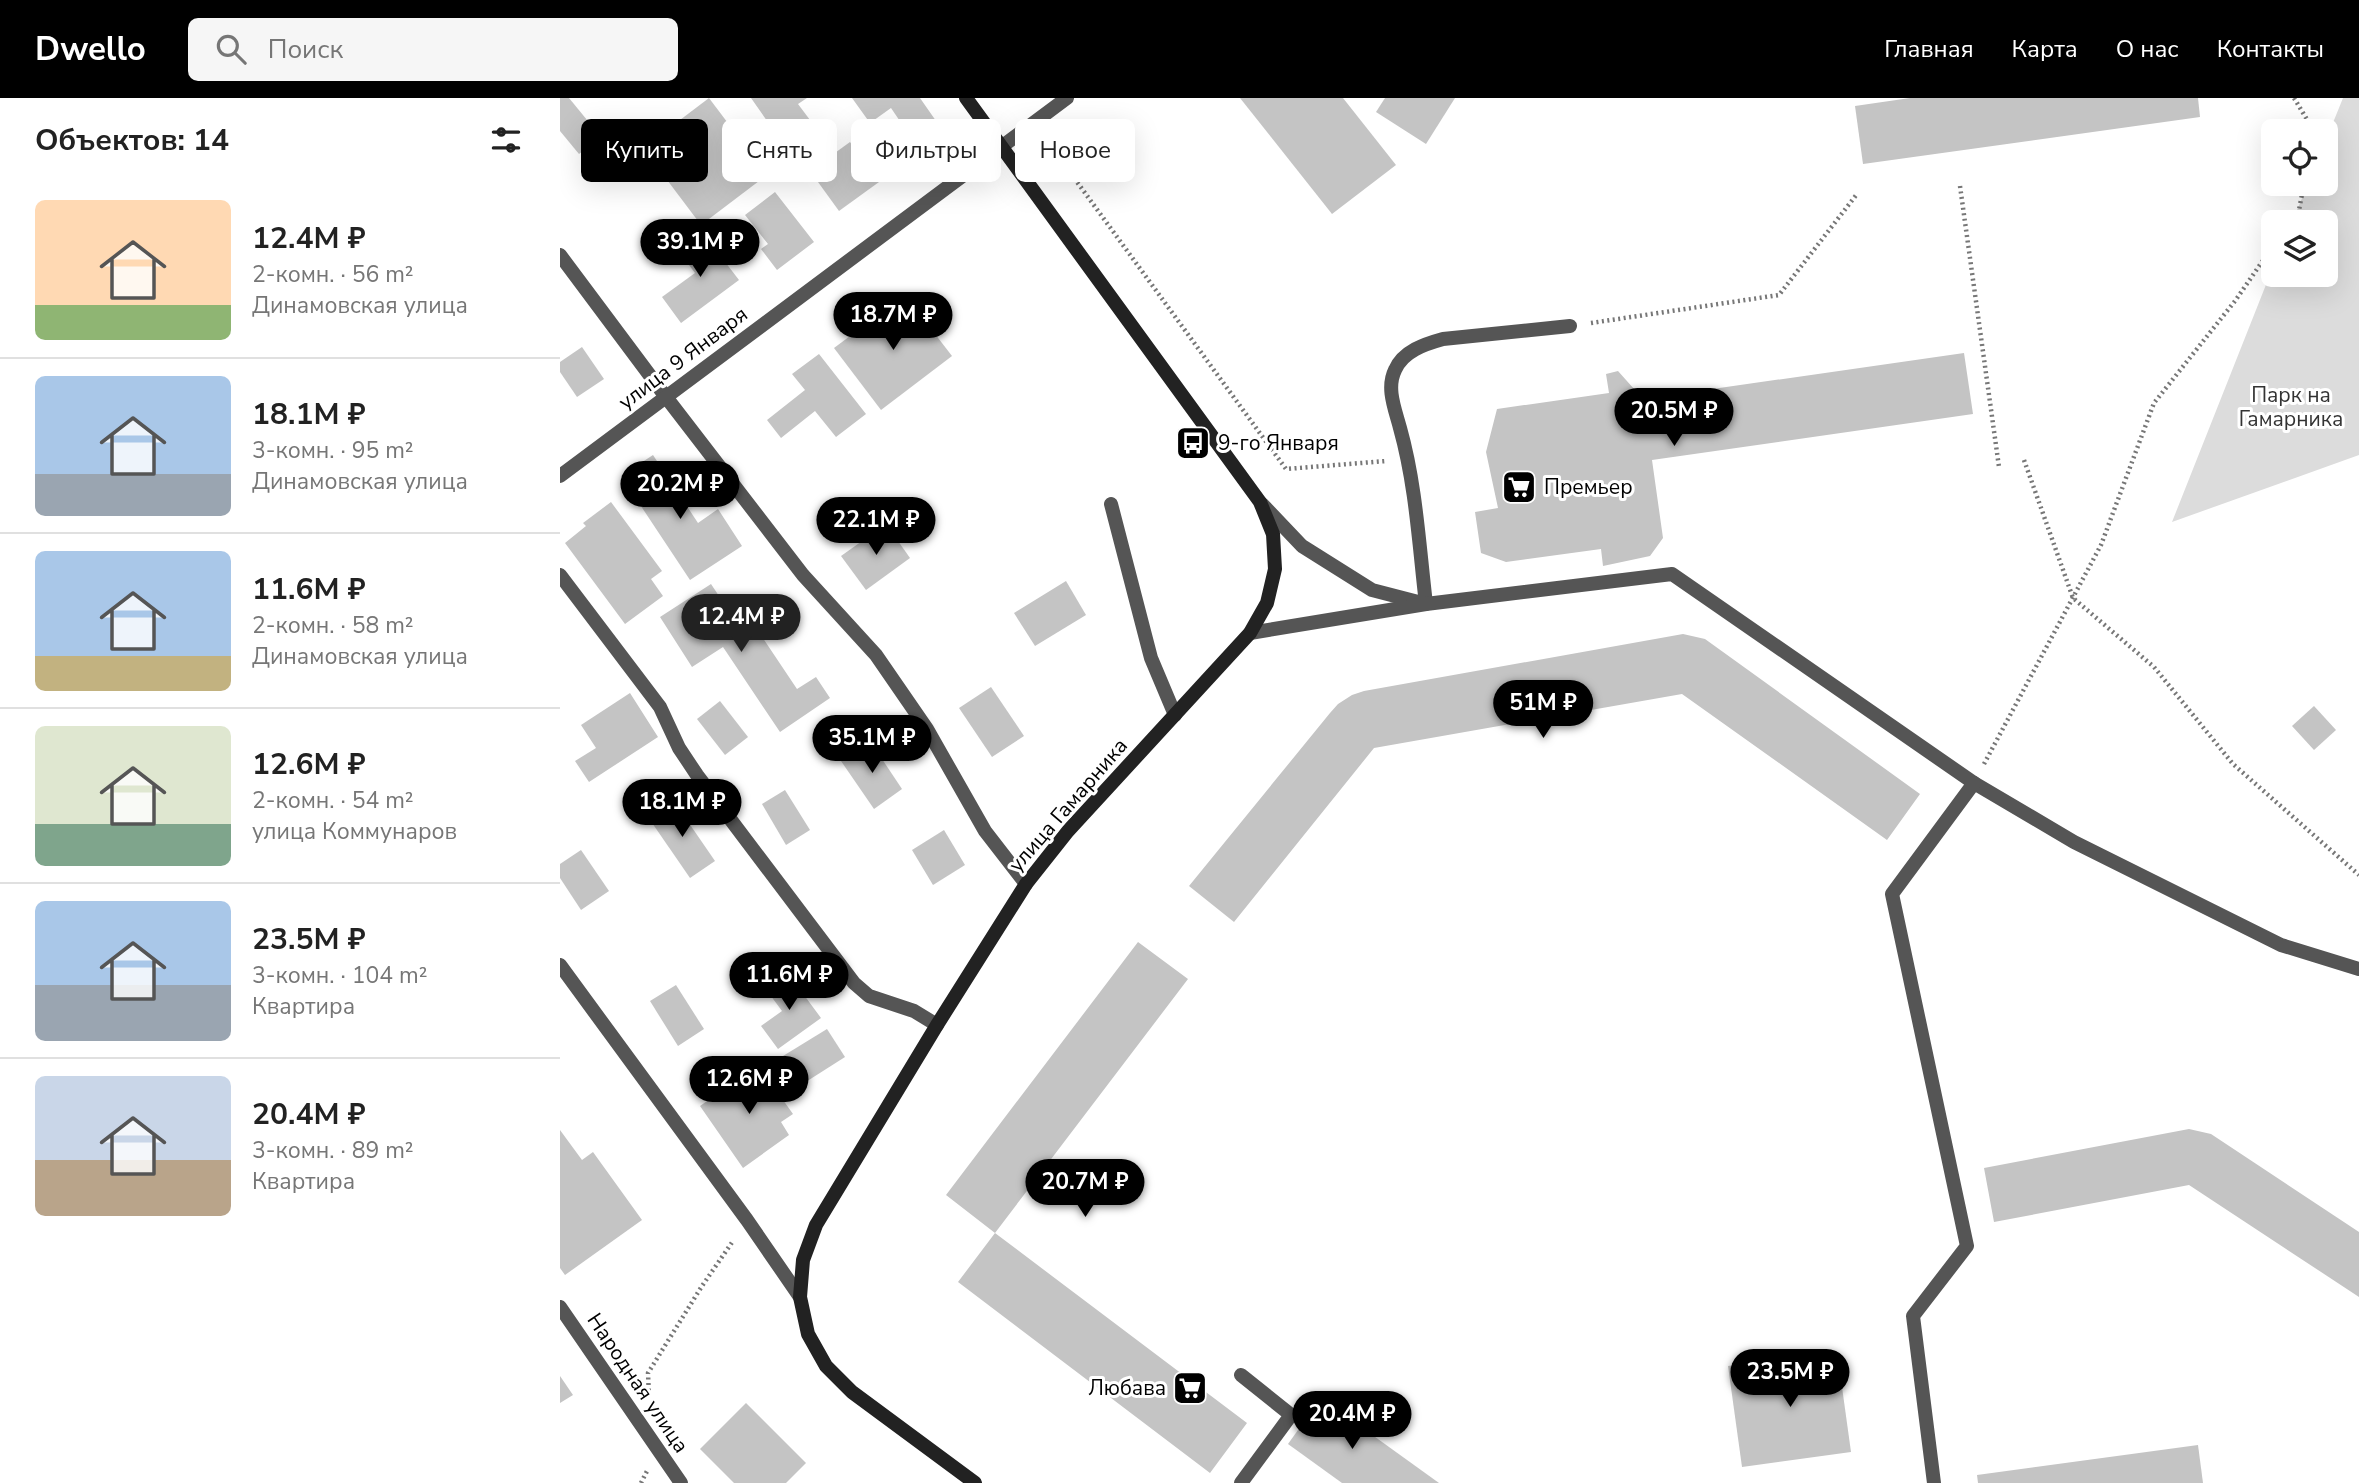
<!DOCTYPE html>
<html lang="ru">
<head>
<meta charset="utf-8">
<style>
  body { margin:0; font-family:"Nunito Sans",sans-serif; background:#f6f6f6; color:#222; height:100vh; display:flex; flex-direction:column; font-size:26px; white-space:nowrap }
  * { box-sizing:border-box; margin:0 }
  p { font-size:23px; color:#767676 }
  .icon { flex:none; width:38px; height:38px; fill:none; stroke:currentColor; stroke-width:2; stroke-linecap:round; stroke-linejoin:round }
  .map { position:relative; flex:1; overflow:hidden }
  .side { display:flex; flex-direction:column; background:#fff; width:560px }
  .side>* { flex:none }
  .top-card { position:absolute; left:21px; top:21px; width:665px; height:63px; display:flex; gap:14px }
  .fabs { position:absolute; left:1701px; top:21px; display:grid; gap:14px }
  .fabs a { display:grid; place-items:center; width:77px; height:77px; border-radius:10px; background:#fff; box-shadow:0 7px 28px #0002; font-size:35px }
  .price { position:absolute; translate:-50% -60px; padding:0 16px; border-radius:24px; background:#000; color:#fff; font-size:23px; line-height:46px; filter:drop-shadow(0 2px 4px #0008) }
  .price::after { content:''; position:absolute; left:50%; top:42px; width:21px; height:16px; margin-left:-10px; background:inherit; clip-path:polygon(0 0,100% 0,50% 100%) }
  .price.selected { background:#222; color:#fff }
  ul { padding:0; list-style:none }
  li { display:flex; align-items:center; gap:21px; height:175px; padding:0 35px }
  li+li { border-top:2px solid #e0e0e0 }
  li span { display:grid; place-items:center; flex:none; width:196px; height:140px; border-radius:10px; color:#555 }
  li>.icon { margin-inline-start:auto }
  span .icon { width:84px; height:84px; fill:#fffc; stroke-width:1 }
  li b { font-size:30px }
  h2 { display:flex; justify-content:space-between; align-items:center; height:84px; padding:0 35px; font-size:30px }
  .pill { padding:0 24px; border-radius:10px; background:#fff; box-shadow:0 7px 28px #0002; font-size:24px; line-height:63px }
  .pill.selected { background:#000; color:#fff }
  header { display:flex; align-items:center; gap:42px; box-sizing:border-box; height:98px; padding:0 35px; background:#000; color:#fff }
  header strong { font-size:33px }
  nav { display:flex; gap:38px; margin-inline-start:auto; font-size:24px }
  .search { width:490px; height:63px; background:#f6f6f6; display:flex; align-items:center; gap:18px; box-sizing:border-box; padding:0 24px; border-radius:10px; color:#767676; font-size:26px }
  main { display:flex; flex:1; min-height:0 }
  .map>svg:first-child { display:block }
</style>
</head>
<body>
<header>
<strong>Dwello</strong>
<div class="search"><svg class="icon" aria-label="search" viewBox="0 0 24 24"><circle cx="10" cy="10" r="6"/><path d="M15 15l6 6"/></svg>Поиск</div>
<nav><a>Главная</a><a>Карта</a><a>О нас</a><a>Контакты</a></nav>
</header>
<main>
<section class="side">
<h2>Объектов: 14<svg class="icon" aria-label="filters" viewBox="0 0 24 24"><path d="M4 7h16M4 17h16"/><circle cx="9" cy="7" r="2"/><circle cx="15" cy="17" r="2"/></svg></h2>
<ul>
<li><span style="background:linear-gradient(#ffd9b3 75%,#8fb573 0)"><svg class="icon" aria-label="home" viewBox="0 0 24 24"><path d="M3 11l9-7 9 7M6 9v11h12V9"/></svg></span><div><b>12.4M ₽</b><p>2-комн. · 56 m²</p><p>Динамовская улица</p></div></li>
<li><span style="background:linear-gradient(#a9c7e8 70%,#9aa5b1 0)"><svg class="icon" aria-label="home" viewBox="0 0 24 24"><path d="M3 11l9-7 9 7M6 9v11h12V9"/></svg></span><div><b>18.1M ₽</b><p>3-комн. · 95 m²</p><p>Динамовская улица</p></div></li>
<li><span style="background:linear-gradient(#a9c7e8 75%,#c2b280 0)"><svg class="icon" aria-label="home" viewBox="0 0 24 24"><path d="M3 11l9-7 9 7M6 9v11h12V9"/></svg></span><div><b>11.6M ₽</b><p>2-комн. · 58 m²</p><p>Динамовская улица</p></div></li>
<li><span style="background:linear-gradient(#dfe7d0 70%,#7fa58c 0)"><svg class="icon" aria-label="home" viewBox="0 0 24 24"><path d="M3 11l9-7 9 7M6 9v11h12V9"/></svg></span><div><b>12.6M ₽</b><p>2-комн. · 54 m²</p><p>улица Коммунаров</p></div></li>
<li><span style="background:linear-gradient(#a9c7e8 60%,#9aa5b1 0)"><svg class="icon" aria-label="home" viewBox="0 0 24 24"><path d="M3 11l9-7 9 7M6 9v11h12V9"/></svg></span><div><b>23.5M ₽</b><p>3-комн. · 104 m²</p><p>Квартира</p></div></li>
<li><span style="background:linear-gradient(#c9d6e8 60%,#b9a48a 0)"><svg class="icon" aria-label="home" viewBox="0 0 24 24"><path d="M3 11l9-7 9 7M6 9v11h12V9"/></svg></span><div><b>20.4M ₽</b><p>3-комн. · 89 m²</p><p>Квартира</p></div></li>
</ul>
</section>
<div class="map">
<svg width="1799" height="1385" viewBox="0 0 1799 1385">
  <rect width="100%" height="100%" fill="#fff"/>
  <polygon fill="#dcdcdc" points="1783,0 1799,0 1799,357 1612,424 1713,169 1713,177 1766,177 1766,124 1732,124 1748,86 1766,86 1766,42"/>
  <g fill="#c4c4c4">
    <polygon points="0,0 9,0 41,39 19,56 0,33"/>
    <polygon points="149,0 207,77 141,127 83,50"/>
    <polygon points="191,0 247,0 238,6 253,26 224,47"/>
    <polygon points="292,0 360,0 390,43 365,60 331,10 310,25"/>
    <polygon points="680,0 783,0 836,67 772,116"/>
    <polygon points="825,0 895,0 866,46 816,14"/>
    <polygon points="1350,0 1638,0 1640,19 1303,66 1295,8"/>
    <polygon points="290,44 319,84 279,113 250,73"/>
    <polygon points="215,94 254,144 217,172 201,151 208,146 185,117"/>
    <polygon points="142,134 179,182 121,225 102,199 135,175 117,151"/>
    <polygon points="345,197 392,258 321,312 274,250"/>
    <polygon points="22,249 44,281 17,299 0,274 0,264"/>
    <polygon points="1404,255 1413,316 1092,362 1103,440 1090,458 1043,468 1041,451 946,464 921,455 915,414 938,410 926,354 937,311 1049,295 1046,276 1058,273 1083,301"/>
    <polygon points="259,256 306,316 276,339 255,313 221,340 207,322 245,292 232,276"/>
    <polygon points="93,357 138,425 158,411 182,448 130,482 61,378"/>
    <polygon points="51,404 102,473 91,481 103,498 65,526 5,445 26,428 23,425"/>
    <polygon points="326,426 350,460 306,492 281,458"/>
    <polygon points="506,483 526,517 475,548 454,515"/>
    <polygon points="151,486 163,504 174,497 237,591 256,579 270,600 220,634 163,549 132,569 100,519"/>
    <polygon points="1123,536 1145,541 1360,696 1327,742 1122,596 814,650 674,824 629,788 770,615 778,606 792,597 804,593"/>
    <polygon points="431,589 464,638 432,659 399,610"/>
    <polygon points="70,595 98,639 29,684 15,663 36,650 21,627"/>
    <polygon points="160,603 188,639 165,657 137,621"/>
    <polygon points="1754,608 1776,632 1754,652 1732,628"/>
    <polygon points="310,643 342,691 314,711 281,663"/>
    <polygon points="225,692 250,732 226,747 202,706"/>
    <polygon points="113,702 155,763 130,780 88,719"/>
    <polygon points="384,732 405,767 373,787 352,752"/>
    <polygon points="21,752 49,793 21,812 0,780 0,766"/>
    <polygon points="578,844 628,881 435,1135 687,1325 650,1375 398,1184 435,1135 386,1097"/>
    <polygon points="227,874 261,920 218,951 201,928 222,913 205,890"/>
    <polygon points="116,887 144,931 118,948 90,903"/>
    <polygon points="267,931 285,959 241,987 223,958"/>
    <polygon points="198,967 233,1016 221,1024 229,1037 183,1070 140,1008"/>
    <polygon points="1629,1031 1651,1036 1799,1134 1799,1199 1629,1087 1434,1124 1424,1070"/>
    <polygon points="0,1032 22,1062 33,1054 82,1122 5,1177 0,1170"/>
    <polygon points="1277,1253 1291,1354 1182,1369 1168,1268"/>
    <polygon points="0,1278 13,1297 0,1305"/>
    <polygon points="761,1300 879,1385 782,1385 728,1346"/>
    <polygon points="186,1305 246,1365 226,1385 174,1385 140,1351"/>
    <polygon points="1638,1347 1643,1385 1418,1385 1417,1377"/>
  </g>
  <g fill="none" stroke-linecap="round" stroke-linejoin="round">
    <g stroke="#777" stroke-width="4.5" stroke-dasharray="2 3.5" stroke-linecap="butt">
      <polyline points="1734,0 1754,33"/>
      <polyline points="485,40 726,371 826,363"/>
      <polyline points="1400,88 1439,369"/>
      <polyline points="1730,124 1739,112 1744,86"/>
      <polyline points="1031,225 1219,197 1297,96"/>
      <polyline points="1464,362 1513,500 1594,569 1673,666 1799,777"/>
      <polyline points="1424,666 1541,447 1594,305 1675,203 1713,148"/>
      <polyline points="89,1298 88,1275 142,1188 173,1143"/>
      <polyline points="81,1385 87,1373"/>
    </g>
    <g stroke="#555" stroke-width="14">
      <path d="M 702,406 L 742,448 L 812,492 L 866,506 C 859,447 856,387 840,330 C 835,311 826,290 835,272 C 843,253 865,246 883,241 L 1010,228"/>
      <polyline points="690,535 866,506 1112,476 1414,685 1514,744 1721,847 1799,871"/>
      <polyline points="681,1277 731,1317 681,1385"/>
      <polyline points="1374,1385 1353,1218 1407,1148 1332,796 1414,685"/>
    </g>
    <g stroke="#555" stroke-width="14">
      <polyline points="0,157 106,299 243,477 316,557 367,631 425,733 466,786"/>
      <polyline points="0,378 507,0"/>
      <polyline points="551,406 591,560 615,617"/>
      <polyline points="0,477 100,609 119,650 137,677 294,885 309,898 354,913 377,927"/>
      <polyline points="0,867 187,1122 240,1199"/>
      <polyline points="0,1209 121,1385"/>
    </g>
    <polyline stroke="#222" stroke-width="14" points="406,0 700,404 713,436 715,471 707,505 690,535 508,733 466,786 377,927 256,1127 243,1162 240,1199 248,1236 266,1268 292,1294 415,1385"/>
  </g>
  <defs>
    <g id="bus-square" transform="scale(1.75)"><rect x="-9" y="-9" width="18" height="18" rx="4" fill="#000" stroke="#fff"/><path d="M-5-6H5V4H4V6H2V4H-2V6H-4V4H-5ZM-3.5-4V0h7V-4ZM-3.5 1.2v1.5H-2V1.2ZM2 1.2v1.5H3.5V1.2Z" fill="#fff"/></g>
    <g id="supermarket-square" transform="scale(1.75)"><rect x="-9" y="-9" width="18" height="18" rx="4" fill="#000" stroke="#fff"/><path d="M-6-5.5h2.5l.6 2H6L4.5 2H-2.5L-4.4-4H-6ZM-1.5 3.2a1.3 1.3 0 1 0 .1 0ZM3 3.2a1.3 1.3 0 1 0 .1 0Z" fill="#fff"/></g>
  </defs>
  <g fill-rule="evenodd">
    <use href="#bus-square" x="633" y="345"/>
    <use href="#supermarket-square" x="959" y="389"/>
    <use href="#supermarket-square" x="630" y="1290"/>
  </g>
  <g text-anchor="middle" stroke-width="6" stroke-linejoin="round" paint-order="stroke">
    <g font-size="21" fill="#000" stroke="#fff">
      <text transform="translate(123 260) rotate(-37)" y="7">улица 9 Января</text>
      <text transform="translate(508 707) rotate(-49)" y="7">улица Гамарника</text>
      <text transform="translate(78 1285) rotate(56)" y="7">Народная улица</text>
    </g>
    <g font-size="21" fill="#333" stroke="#fff">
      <text x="1731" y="304">Парк на<tspan x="1731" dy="24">Гамарника</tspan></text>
    </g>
    <g font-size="21" fill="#000" stroke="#fff" text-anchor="start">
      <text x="658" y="352">9-го Января</text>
      <text x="984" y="396">Премьер</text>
      <text x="606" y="1297" text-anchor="end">Любава</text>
    </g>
  </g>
</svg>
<div class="fabs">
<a><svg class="icon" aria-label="locate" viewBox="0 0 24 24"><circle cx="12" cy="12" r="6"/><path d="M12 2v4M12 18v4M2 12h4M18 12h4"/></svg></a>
<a><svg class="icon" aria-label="layers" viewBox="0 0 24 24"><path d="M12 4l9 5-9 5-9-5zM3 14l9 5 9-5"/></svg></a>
</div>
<b class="price" style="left:140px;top:181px">39.1M ₽</b>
<b class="price" style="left:333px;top:254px">18.7M ₽</b>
<b class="price" style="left:1114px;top:350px">20.5M ₽</b>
<b class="price" style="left:120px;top:423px">20.2M ₽</b>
<b class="price" style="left:316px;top:459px">22.1M ₽</b>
<b class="price selected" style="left:181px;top:556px">12.4M ₽</b>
<b class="price" style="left:983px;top:642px">51M ₽</b>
<b class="price" style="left:312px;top:677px">35.1M ₽</b>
<b class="price" style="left:122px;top:741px">18.1M ₽</b>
<b class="price" style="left:229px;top:914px">11.6M ₽</b>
<b class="price" style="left:189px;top:1018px">12.6M ₽</b>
<b class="price" style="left:525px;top:1121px">20.7M ₽</b>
<b class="price" style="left:1230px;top:1311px">23.5M ₽</b>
<b class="price" style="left:792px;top:1353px">20.4M ₽</b>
<div class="top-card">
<a class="pill selected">Купить</a>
<a class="pill">Снять</a>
<a class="pill">Фильтры</a>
<a class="pill">Новое</a>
</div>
</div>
</main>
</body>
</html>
